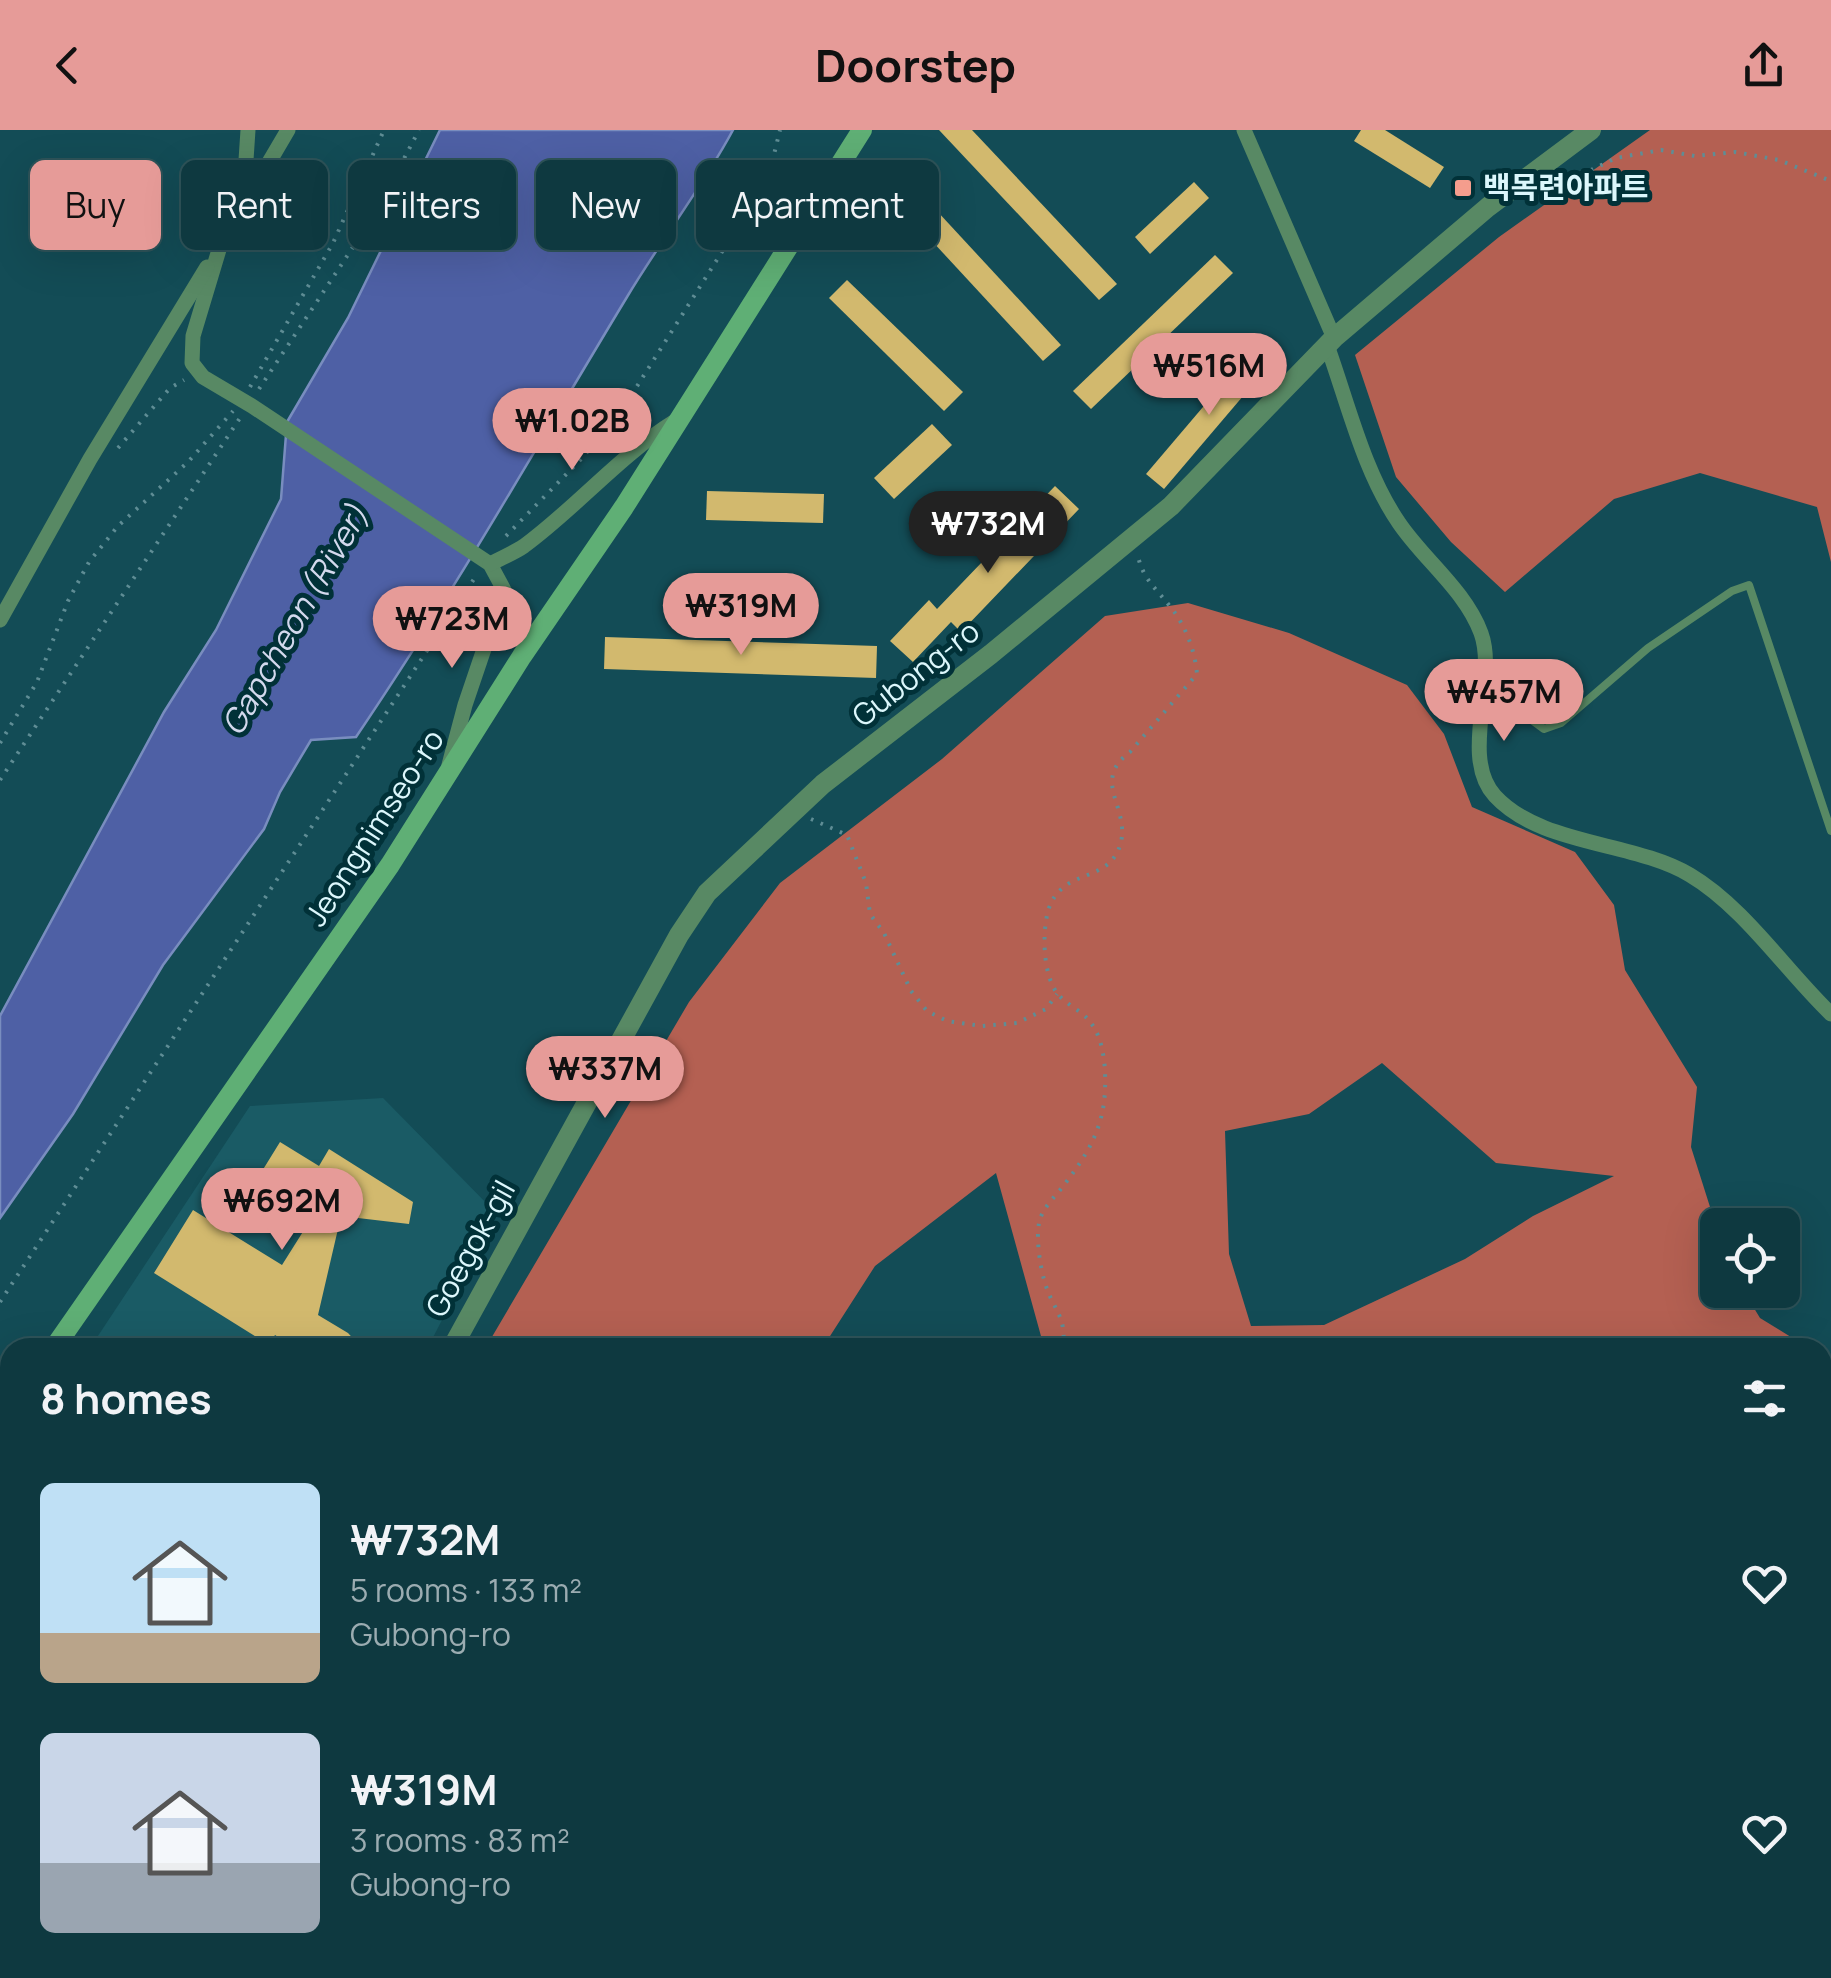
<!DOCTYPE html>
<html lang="en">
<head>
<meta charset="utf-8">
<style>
  body { margin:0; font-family:Manrope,"Noto Sans KR",sans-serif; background:#1c444b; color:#f1f3f6; height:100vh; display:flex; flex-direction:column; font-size:38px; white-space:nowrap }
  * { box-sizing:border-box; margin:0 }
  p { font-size:32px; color:#9bacb1 }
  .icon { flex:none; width:55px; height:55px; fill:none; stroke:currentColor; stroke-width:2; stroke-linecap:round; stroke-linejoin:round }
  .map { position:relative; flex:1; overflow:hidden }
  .panel { position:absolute; left:0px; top:1208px; width:1832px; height:642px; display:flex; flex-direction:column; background:#0e3940; border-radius:30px 30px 0 0; box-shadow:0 10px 40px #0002,0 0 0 2px #2e5359 }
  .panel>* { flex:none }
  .hud { position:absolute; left:30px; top:30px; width:1000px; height:90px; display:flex; gap:20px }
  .controls { position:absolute; left:1700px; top:1078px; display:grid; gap:20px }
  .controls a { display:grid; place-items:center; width:100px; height:100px; border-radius:15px; background:#0e3940; box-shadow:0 10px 40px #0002,0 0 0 2px #2e5359; font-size:50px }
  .price { position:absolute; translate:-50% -85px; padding:0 22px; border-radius:35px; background:#e69b98; color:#111; font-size:32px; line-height:65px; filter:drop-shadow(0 2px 5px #0008) }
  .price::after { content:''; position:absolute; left:50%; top:60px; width:30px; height:22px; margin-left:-15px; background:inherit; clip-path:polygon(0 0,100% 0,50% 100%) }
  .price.selected { background:#222; color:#fff }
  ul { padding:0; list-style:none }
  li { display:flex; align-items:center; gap:30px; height:250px; padding:0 40px }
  li span { display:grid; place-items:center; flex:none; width:280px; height:200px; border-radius:15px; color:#555 }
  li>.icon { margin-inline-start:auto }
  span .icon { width:120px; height:120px; fill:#fffc; stroke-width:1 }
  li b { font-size:42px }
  h2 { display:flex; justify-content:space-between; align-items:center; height:120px; padding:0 40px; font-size:42px }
  .tag { padding:0 35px; border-radius:15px; background:#0e3940; box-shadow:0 10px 40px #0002,0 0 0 2px #2e5359; font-size:35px; line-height:90px }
  .tag.selected { background:#e69b98; color:#111 }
  header { display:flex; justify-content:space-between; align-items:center; height:130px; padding:0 40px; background:#e69b98; color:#111; font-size:45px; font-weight:700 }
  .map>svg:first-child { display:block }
</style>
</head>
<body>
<header><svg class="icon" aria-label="back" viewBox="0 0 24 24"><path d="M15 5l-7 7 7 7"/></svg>Doorstep<svg class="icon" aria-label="share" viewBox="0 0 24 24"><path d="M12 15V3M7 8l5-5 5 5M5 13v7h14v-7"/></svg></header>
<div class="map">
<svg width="1831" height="1848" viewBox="0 0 1831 1848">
  <rect width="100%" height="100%" fill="#134c56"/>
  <g fill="#1a5b65">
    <polygon points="383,968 497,1084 428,1217 90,1218 250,976"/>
    <polygon points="10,1337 10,1737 6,1677 0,1672 0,1352"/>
  </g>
  <g fill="#b46052" fill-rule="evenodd">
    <polygon points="1650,0 1831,0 1831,432 1817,377 1700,343 1614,369 1505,462 1451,412 1396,347 1355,225 1499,107"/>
    <path d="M 1188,473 L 1289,503 L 1407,555 L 1444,604 L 1472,677 L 1575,722 L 1614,775 L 1625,840 L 1697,957 L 1691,1017 L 1717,1099 L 1718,1160 L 1743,1160 L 1760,1188 L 1807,1217 L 1044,1217 L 996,1043 L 875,1136 L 823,1217 L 486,1217 L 689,872 L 780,753 L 942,629 L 1105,486 ZM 1382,933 L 1496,1033 L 1614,1046 L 1533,1086 L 1465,1129 L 1324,1195 L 1251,1196 L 1229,1124 L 1225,1001 L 1309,984 Z"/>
    <polygon points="1823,1227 1831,1232 1831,1848 180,1848 186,1840 1822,1840"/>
  </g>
  <path fill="#4e60a5" stroke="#798dbf" stroke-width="2.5" d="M 440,0 L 733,0 C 702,58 661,110 627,167 C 538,314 453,464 356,607 L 311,610 L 280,662 L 264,699 L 163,835 L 73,984 L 0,1088 L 0,886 L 164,582 L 216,500 L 281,369 L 287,292 L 348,188 Z"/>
  <g fill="#d2b96e">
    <polygon points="939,0 972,0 1117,154 1099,170"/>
    <polygon points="1361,0 1385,0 1444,37 1430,58 1354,11"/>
    <polygon points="900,41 1061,215 1043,231 882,57"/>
    <polygon points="1194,52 1209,68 1150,124 1135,107"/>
    <polygon points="1215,125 1233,143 1091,279 1073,261"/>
    <polygon points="847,150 963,262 944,281 829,168"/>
    <polygon points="1254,217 1272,232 1164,359 1146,344"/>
    <polygon points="932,294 952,315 894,369 874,348"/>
    <polygon points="1055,356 1079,379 961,502 951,492 913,532 890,511 929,470 937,479"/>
    <polygon points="707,361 824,364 823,393 706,390"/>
    <polygon points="605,507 877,516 876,548 604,539"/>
    <polygon points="280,1012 319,1036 329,1019 413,1072 409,1094 341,1086 318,1185 348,1203 362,1218 295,1218 275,1205 269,1215 154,1143 193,1080 282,1135 316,1081 259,1046"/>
  </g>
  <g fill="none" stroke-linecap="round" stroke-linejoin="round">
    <g stroke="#5f8d95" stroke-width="4" stroke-dasharray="2.5 8" stroke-linecap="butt">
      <polyline points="1560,46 1589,41 1616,28 1661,20 1695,26 1735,22 1779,30 1831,51"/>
      <polyline points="250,257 333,113 384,0"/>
      <polyline points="259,259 375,84 419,0"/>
      <polyline points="118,318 170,258 184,250"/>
      <polyline points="506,406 584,326 634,261 768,49 780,0"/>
      <polyline points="0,613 37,552 68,471 89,432 118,396 188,332 233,281"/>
      <polyline points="0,650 240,288"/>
      <polyline points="811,689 847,705 866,753 870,784 884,803 911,861 927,881 947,891 982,896 1017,893 1046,879 1057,864"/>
      <polyline points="0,1172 476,446"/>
      <path d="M 1063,1218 C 1067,1186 1053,1180 1045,1153 C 1040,1136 1036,1110 1039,1093 C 1042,1078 1055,1067 1064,1055 C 1087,1025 1104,998 1105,959 C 1106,939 1104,910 1091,893 C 1083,881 1066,875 1057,863 C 1043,844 1042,804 1048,781 C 1062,735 1110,756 1121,712 C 1129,676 1091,651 1130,622 L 1197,544 C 1195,521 1186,497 1172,479 C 1158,460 1143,450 1138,426"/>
      <polyline points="1409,1840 1413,1848"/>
    </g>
    <polyline stroke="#588964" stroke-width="8" points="1488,530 1514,577 1544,599 1561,593 1648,518 1732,461 1749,455 1831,701"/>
    <g stroke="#588964" stroke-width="15">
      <polyline points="248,0 246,30 193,206 192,233 203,247 252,276 490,434 504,460 465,575 449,635"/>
      <polyline points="1244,0 1334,208"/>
      <polyline points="234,92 288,0"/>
      <path d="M 1328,218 C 1349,277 1364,342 1399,393 C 1424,430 1465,460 1481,503 C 1498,549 1459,627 1495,666 C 1541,716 1633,711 1690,745 C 1744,777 1786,841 1831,884"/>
      <path d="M 490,434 C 501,428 514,423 524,416 C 577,377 619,326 675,291"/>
      <polyline points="0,490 90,329 207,137"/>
    </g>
    <g stroke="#588964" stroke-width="20">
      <polyline points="452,1218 679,805 707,763 823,654 991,524 1171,376 1334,208 1488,77 1591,0"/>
      <polyline points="147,1848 154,1840"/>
    </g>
    <g stroke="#5faf75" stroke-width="20">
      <polyline points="54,1218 390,735 522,526 624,377 862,0"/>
      <polyline points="0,1305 10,1288"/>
    </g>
  </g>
  <rect fill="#f49d8d" stroke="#013138" stroke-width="4" x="1453" y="48" width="20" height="20" rx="5"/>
  <g text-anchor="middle" stroke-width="10" stroke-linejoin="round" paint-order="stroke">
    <g font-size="30" font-weight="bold" fill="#dcf7fc" stroke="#013138" text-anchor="start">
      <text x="1483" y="68">백목련아파트</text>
    </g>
    <g font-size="30" fill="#dcf7fc" stroke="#013138">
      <text transform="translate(916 544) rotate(-38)" y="10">Gubong-ro</text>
      <text transform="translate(375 698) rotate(-57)" y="10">Jeongnimseo-ro</text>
      <text transform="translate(471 1119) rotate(-61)" y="10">Goegok-gil</text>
    </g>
    <g font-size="32" font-style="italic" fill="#d3d9ed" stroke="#013138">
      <text transform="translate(295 490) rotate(-60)" y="11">Gapcheon (River)</text>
    </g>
  </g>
</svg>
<div class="controls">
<a><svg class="icon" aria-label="locate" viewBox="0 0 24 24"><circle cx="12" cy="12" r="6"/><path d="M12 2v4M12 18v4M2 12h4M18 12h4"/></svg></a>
</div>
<b class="price" style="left:1209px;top:288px">₩516M</b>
<b class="price" style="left:572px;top:343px">₩1.02B</b>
<b class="price selected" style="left:988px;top:446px">₩732M</b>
<b class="price" style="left:741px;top:528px">₩319M</b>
<b class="price" style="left:452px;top:541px">₩723M</b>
<b class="price" style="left:1504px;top:614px">₩457M</b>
<b class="price" style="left:605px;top:991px">₩337M</b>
<b class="price" style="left:282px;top:1123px">₩692M</b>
<div class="hud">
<a class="tag selected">Buy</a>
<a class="tag">Rent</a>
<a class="tag">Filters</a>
<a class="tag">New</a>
<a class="tag">Apartment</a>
</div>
<section class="panel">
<h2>8 homes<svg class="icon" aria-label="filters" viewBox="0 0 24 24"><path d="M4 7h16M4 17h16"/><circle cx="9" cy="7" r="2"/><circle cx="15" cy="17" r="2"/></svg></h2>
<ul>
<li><span style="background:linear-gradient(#bfe0f5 75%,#b9a48a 0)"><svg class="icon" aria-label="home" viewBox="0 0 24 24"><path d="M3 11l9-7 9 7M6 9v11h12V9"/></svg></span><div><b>₩732M</b><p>5 rooms · 133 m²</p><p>Gubong-ro</p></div><svg class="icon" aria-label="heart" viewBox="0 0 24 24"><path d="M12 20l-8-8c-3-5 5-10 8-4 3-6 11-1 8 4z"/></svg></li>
<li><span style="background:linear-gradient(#c9d6e8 65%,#9aa5b1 0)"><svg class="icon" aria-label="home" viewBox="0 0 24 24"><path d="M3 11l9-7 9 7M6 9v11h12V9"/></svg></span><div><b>₩319M</b><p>3 rooms · 83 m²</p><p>Gubong-ro</p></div><svg class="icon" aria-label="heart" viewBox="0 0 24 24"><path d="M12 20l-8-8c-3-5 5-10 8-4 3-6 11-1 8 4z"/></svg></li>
</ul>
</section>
</div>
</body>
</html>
